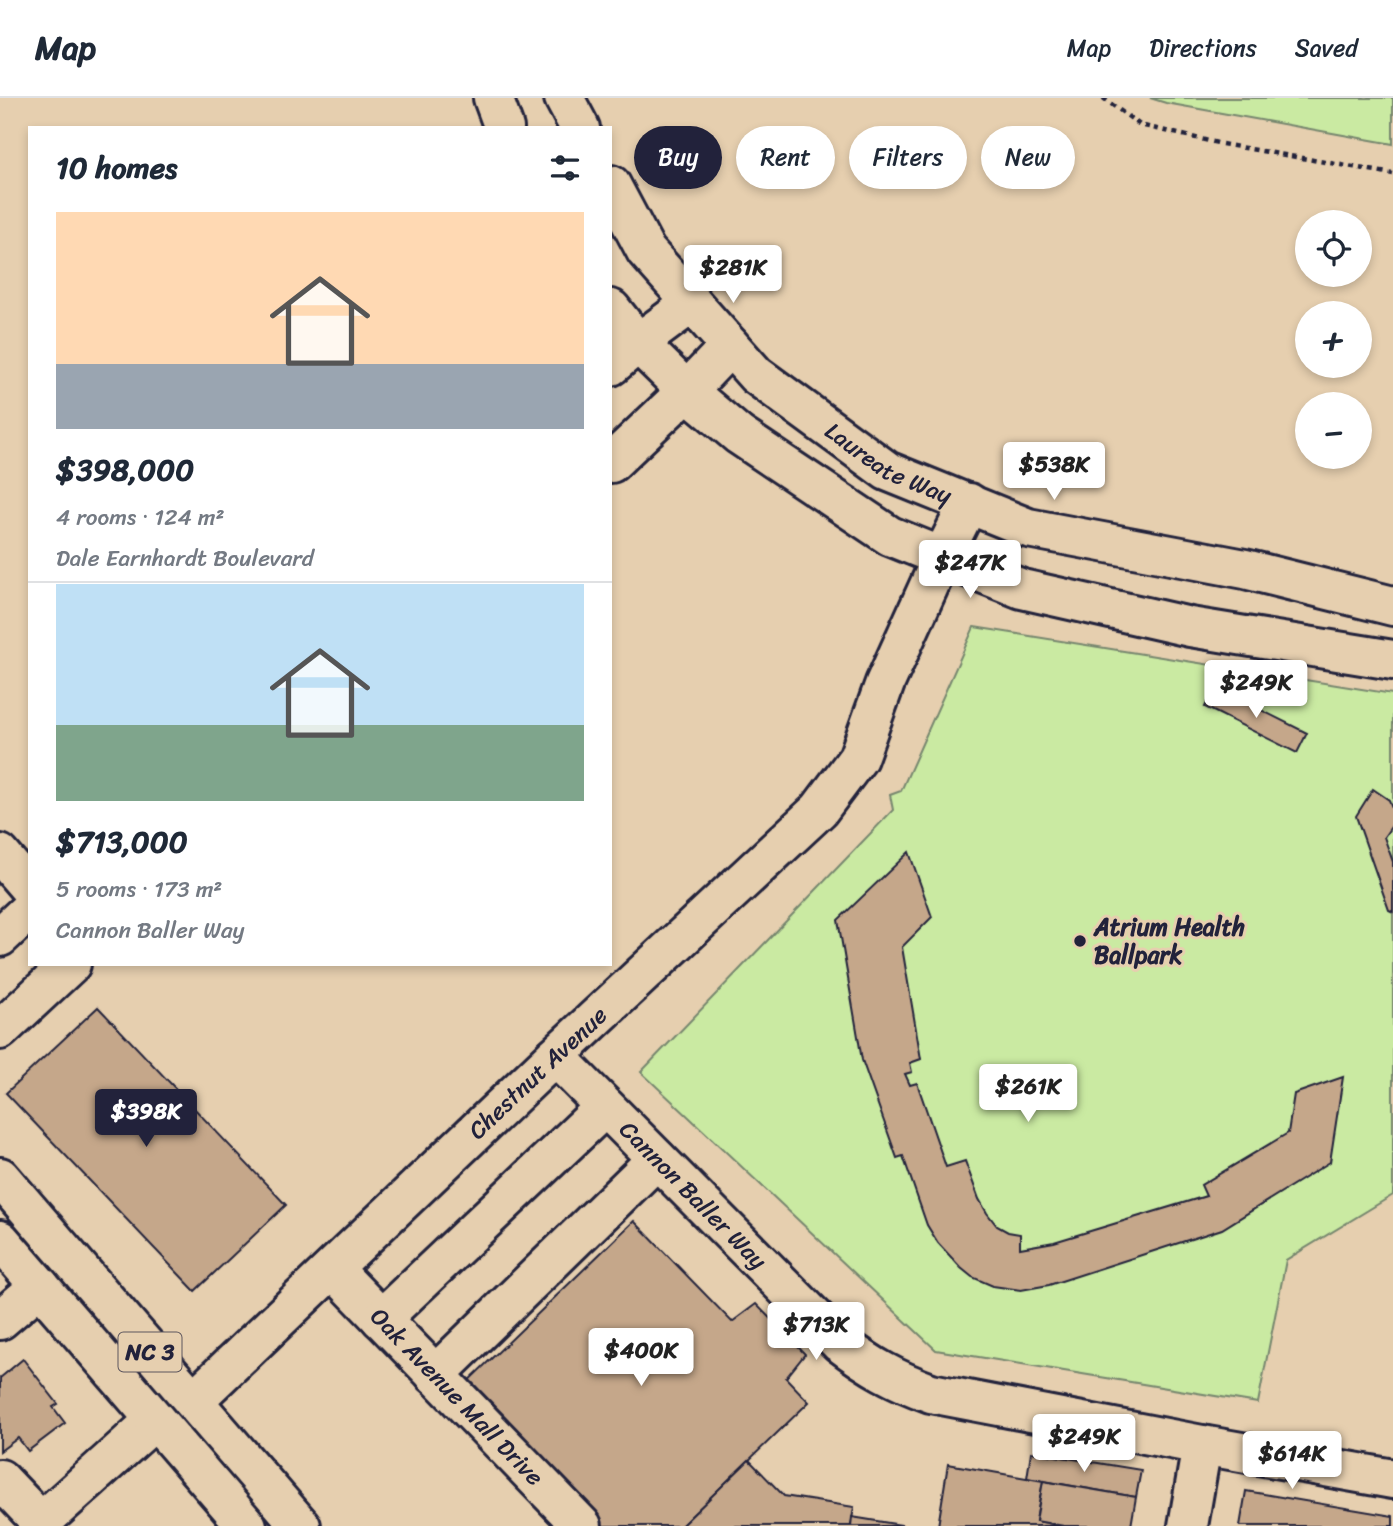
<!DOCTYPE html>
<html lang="en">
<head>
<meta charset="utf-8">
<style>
  body { margin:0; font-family:Sriracha,sans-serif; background:#f2f2f3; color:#1f2937; height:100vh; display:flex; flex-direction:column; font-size:26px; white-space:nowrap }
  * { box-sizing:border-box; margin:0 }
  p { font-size:23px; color:#747a83 }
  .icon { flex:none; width:38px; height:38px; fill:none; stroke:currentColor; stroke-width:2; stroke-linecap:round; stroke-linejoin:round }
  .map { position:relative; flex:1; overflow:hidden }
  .side { position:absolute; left:28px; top:28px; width:584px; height:840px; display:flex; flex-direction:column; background:#fff; border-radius:0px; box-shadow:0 4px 10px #0003 }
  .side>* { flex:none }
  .banner { position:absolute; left:634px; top:28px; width:654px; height:63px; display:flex; gap:14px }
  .buttons { position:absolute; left:1295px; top:112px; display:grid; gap:14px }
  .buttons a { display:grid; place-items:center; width:77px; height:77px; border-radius:50%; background:#fff; box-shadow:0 4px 10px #0003; font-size:35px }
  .price { position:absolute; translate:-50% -60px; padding:0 16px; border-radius:7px; background:#fff; color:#222; font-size:23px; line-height:46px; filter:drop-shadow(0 2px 4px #0008) }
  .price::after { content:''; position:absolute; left:50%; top:42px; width:21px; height:16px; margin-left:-10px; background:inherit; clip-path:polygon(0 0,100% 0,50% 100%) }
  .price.selected { background:#22223b; color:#fff }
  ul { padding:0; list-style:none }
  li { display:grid; align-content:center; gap:14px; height:371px; padding:0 28px }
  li+li { border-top:2px solid #e0e1e3 }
  li span { display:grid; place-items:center; height:217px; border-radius:0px; color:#555 }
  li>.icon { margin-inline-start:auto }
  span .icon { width:126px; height:126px; fill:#fffc; stroke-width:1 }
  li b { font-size:30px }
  h2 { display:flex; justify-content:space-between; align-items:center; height:84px; padding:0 28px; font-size:30px }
  .pill { padding:0 24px; border-radius:32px; background:#fff; box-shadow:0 4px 10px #0003; font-size:24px; line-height:63px }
  .pill.selected { background:#22223b; color:#fff }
  header { display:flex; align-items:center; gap:42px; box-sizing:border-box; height:98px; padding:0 35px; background:#fff; border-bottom:2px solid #e0e1e3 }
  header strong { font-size:33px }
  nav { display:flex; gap:38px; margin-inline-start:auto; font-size:24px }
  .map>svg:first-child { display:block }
</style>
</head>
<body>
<header>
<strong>Map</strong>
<nav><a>Map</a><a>Directions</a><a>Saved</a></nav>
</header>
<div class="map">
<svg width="1393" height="1428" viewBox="0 0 1393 1428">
  <rect width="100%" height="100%" fill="#e6cfaf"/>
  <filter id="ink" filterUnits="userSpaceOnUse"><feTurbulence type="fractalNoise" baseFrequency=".0143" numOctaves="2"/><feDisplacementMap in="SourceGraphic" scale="14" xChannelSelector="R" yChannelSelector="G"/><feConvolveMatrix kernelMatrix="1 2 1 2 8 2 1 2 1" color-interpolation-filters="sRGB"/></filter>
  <g filter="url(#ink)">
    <g fill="#caeaa2" stroke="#76866e" stroke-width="2">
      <polygon points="1150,0 1393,0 1393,46 1166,5"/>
      <polygon points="974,529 1393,596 1393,1097 1286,1162 1258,1305 936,1252 641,974 893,712 890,697 901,693"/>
    </g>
    <g fill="#c5a78a" stroke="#22223b" stroke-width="2">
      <polygon points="1215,589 1307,635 1297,655 1205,609"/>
      <polygon points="1373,691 1389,702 1393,712 1393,726 1384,739 1393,764 1393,814 1389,812 1356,718"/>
      <polygon points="909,754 932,819 902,849 921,961 910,965 912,974 905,976 910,987 917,985 946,1069 965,1063 979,1101 987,1115 997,1128 1008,1134 1020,1136 1020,1150 1054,1144 1206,1098 1201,1087 1288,1035 1294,996 1343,979 1330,1064 1222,1131 1049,1187 1021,1192 993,1188 972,1179 961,1170 938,1145 927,1127 903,1058 897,1060 862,962 838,822"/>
      <polygon points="98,909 286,1107 195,1193 6,995"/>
      <polygon points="634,1123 732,1224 756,1206 805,1256 786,1280 809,1304 681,1428 597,1428 464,1287"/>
      <polygon points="23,1261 58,1306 53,1309 65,1325 28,1353 18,1340 0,1353 0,1280"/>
      <polygon points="1031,1354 1141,1372 1136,1399 1027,1380"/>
      <polygon points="749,1362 784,1398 854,1409 851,1428 681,1428"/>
      <polygon points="948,1366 1043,1383 1036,1423 1064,1428 938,1428"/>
      <polygon points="1043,1383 1136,1399 1131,1428 1064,1428 1036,1423"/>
      <polygon points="1246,1393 1393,1418 1393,1428 1240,1428"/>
      <polygon points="852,1419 901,1427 900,1428 851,1428"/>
    </g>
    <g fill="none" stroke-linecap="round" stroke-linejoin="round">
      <g stroke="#22223b" stroke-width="44">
        <g id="minor">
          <polyline points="493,0 504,30"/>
          <polyline points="564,0 580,30"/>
          <polyline points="611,87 646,153 692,205"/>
          <polyline points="611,211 638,245"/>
          <polyline points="0,756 30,791"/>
          <path id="s1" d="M 555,958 L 840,1245 C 870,1268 895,1282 931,1295 L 1202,1347 L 1393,1381"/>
          <path id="s2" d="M 333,1171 L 582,1428"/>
          <polyline points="381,1221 605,1009"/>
          <polyline points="0,1222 40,1188"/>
          <polyline points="435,1277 657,1061"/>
          <path id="s3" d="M 193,1303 L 555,958 L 819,712 L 858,660 L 885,585 L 942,459 L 969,405"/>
          <polyline points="0,1381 41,1424"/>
          <polyline points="37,1428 155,1322"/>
          <polyline points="1188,1428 1202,1347"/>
        </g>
      </g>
      <g stroke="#22223b" stroke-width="44">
        <g id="major">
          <polyline points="638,245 687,293 739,337 890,438 1022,491 1190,529 1393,562"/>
          <path id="s4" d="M 611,268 L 638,245 L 692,205 L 756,277 L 887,373 L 1028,430 L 1245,471 L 1393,508"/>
          <polyline points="611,365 687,293 730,248"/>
          <polyline points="0,839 30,811"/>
          <polyline points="0,932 71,866"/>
          <polyline points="0,1079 301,1428"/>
          <polyline points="0,1142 247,1428"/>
        </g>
      </g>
      <polyline stroke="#22223b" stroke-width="4.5" stroke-dasharray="5 5" stroke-linecap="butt" points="1103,0 1140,27 1222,46 1393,76"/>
      <use href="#minor" stroke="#e6cfaf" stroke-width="38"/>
      <use href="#major" stroke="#e6cfaf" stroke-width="38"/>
    </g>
  </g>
  <circle fill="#22223b" stroke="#e6cfaf" stroke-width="2.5" cx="1080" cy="843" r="7"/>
  <g text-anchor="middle" stroke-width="6" stroke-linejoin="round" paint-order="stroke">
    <rect fill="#e6cfaf" stroke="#5d565e" stroke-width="2" x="118.5" y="1234.5" width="63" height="39" rx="5"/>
    <g font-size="23" font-weight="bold" fill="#22223b">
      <text x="150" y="1262">NC 3</text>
    </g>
    <g font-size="24" fill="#22223b" stroke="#e6cfaf">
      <text dy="8" stroke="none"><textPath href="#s4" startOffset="359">Laureate Way</textPath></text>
      <text dy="8" stroke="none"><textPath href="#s3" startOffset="476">Chestnut Avenue</textPath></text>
      <text dy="8" stroke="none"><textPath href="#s1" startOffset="196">Cannon Baller Way</textPath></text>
      <text dy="8" stroke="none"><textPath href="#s2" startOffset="178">Oak Avenue Mall Drive</textPath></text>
    </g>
    <g font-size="24" font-weight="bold" fill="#22223b" stroke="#e6cfaf" text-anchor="start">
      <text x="1094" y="837">Atrium Health<tspan x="1094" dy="28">Ballpark</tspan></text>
    </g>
  </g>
</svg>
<div class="buttons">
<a><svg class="icon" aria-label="locate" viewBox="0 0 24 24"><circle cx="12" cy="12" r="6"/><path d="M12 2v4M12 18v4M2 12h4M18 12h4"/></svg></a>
<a>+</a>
<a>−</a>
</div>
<b class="price" style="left:733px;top:207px">$281K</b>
<b class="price" style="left:1054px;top:404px">$538K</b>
<b class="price" style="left:970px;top:502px">$247K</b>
<b class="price" style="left:1256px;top:622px">$249K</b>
<b class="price" style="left:1028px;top:1026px">$261K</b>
<b class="price selected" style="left:146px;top:1051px">$398K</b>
<b class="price" style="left:816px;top:1264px">$713K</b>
<b class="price" style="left:641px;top:1290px">$400K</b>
<b class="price" style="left:1084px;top:1376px">$249K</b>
<b class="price" style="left:1292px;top:1393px">$614K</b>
<div class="banner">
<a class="pill selected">Buy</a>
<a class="pill">Rent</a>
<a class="pill">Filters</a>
<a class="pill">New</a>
</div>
<section class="side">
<h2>10 homes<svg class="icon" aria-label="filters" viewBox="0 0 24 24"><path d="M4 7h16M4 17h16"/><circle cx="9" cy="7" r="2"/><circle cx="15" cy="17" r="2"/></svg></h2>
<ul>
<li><span style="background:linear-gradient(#ffd9b3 70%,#9aa5b1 0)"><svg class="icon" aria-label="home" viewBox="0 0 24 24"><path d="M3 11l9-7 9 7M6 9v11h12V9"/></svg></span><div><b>$398,000</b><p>4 rooms · 124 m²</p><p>Dale Earnhardt Boulevard</p></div></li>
<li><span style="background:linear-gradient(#bfe0f5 65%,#7fa58c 0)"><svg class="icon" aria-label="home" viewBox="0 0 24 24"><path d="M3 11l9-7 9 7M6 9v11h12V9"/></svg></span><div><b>$713,000</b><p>5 rooms · 173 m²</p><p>Cannon Baller Way</p></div></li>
</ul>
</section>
</div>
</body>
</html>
